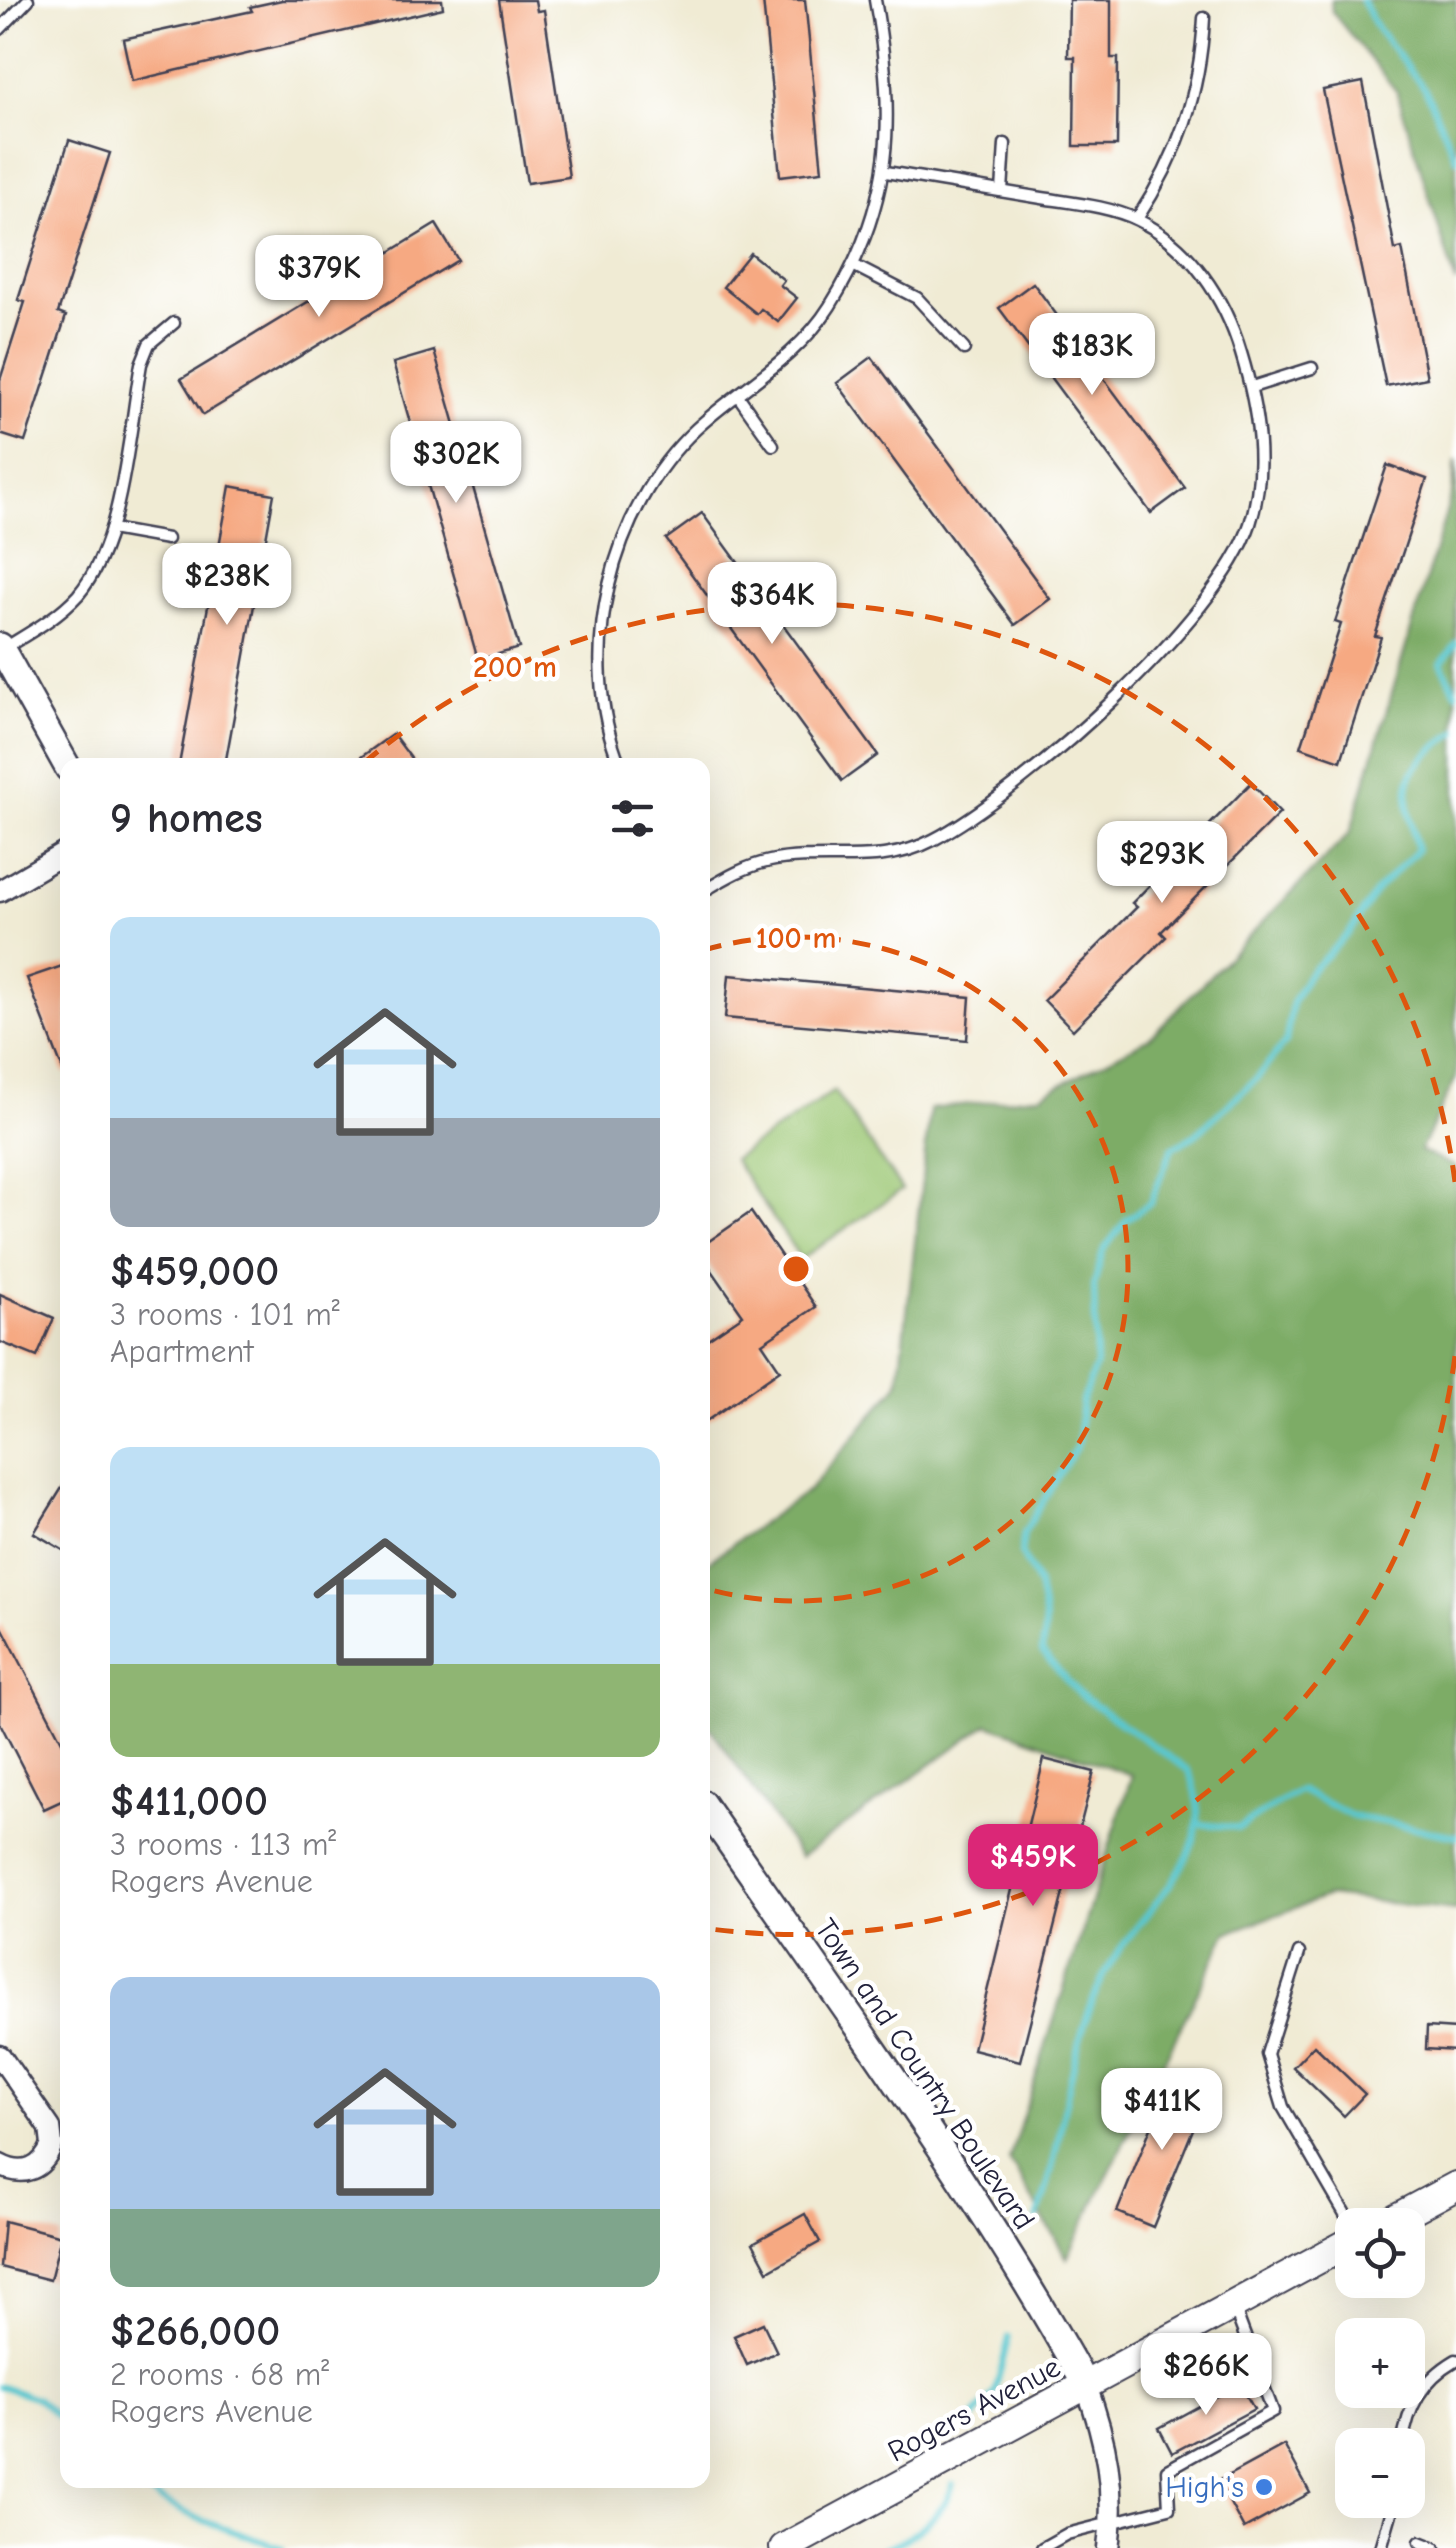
<!DOCTYPE html>
<html lang="en">
<head>
<meta charset="utf-8">
<style>
  body { margin:0; font-family:"Comic Neue",sans-serif; background:#f2f2f3; color:#2b2b33; height:100vh; display:flex; flex-direction:column; font-size:38px; white-space:nowrap }
  * { box-sizing:border-box; margin:0 }
  p { font-size:32px; color:#7c7c81 }
  .icon { flex:none; width:55px; height:55px; fill:none; stroke:currentColor; stroke-width:2; stroke-linecap:round; stroke-linejoin:round }
  .map { position:relative; flex:1; overflow:hidden }
  .side { position:absolute; left:60px; top:758px; width:650px; height:1730px; display:flex; flex-direction:column; background:#fff; border-radius:20px; box-shadow:0 10px 40px #0002 }
  .side>* { flex:none }
  .tools { position:absolute; left:1335px; top:2208px; display:grid; gap:20px }
  .tools a { display:grid; place-items:center; width:90px; height:90px; border-radius:20px; background:#fff; box-shadow:0 10px 40px #0002; font-size:50px }
  .price { position:absolute; translate:-50% -85px; padding:0 22px; border-radius:20px; background:#fff; color:#222; font-size:32px; line-height:65px; filter:drop-shadow(0 2px 5px #0008) }
  .price::after { content:''; position:absolute; left:50%; top:60px; width:30px; height:22px; margin-left:-15px; background:inherit; clip-path:polygon(0 0,100% 0,50% 100%) }
  .price.on { background:#db2777; color:#fff }
  ul { padding:0; list-style:none }
  li { display:grid; align-content:center; gap:20px; height:530px; padding:0 50px }
  li span { display:grid; place-items:center; height:310px; border-radius:20px; color:#555 }
  li>.icon { margin-inline-start:auto }
  span .icon { width:180px; height:180px; fill:#fffc; stroke-width:1 }
  li b { font-size:42px }
  h2 { display:flex; justify-content:space-between; align-items:center; height:120px; padding:0 50px; font-size:42px }
  .map>svg:first-child { display:block }
</style>
</head>
<body>
<div class="map">
<svg width="1456" height="2548" viewBox="0 0 1456 2548">
  <rect width="100%" height="100%" fill="#fff"/>
  <filter id="ink" filterUnits="userSpaceOnUse"><feTurbulence type="fractalNoise" baseFrequency=".01" numOctaves="2"/><feDisplacementMap in="SourceGraphic" scale="20" xChannelSelector="R" yChannelSelector="G"/><feConvolveMatrix kernelMatrix="1 2 1 2 8 2 1 2 1" color-interpolation-filters="sRGB"/></filter>
  <filter id="wash" filterUnits="userSpaceOnUse"><feTurbulence type="fractalNoise" baseFrequency=".0048" numOctaves="4" result="noise"/><feDisplacementMap in="SourceGraphic" scale="40" xChannelSelector="R" yChannelSelector="G"/><feGaussianBlur stdDeviation="2.25" result="paint"/><feColorMatrix in="noise" values="0 0 0 0 0 0 0 0 0 0 0 0 0 0 0 0 0 1.4 0 .05"/><feComposite in="paint" operator="in"/></filter>
  <g filter="url(#wash)">
    <rect width="100%" height="100%" fill="#f0ebd4"/>
    <polygon fill="#9cc774" stroke="#5f7458" stroke-width="2.5" points="834,1091 902,1190 801,1259 733,1159"/>
    <g fill="#7dac66" stroke="#506750" stroke-width="2.5">
      <polygon points="1331,0 1456,0 1456,284 1397,92 1332,12"/>
      <polygon points="1456,460 1456,1078 1420,1151 1456,1167 1456,1911 1328,1896 1227,1933 1067,2258 1009,2160 1132,1775 988,1724 800,1857 703,1717 703,1565 810,1489 899,1383 930,1109 1040,1095 1149,1038 1350,833 1452,493"/>
    </g>
    <g fill="none" stroke-linecap="round" stroke-linejoin="round">
      <g stroke="#5ac7cf" stroke-width="6">
        <polyline points="1362,0 1377,29 1425,89 1456,158"/>
        <polyline points="1456,644 1441,663 1456,692"/>
        <polyline points="1199,1824 1239,1828 1299,1790 1352,1816 1456,1836"/>
        <path d="M 1037,2219 C 1067,2137 1066,2039 1111,1963 C 1145,1904 1227,1850 1188,1770 L 1079,1694 L 1042,1652 L 1045,1620 L 1038,1585 L 1021,1553 L 1024,1533 L 1078,1444 L 1082,1400 L 1096,1365 L 1094,1285 L 1103,1251 L 1126,1220 L 1151,1202 L 1172,1148 L 1194,1136 L 1258,1077 L 1286,1041 L 1292,1003 L 1308,974 L 1349,933 L 1377,890 L 1417,850 C 1402,783 1399,773 1456,732"/>
        <polyline points="0,2386 36,2398 68,2426"/>
        <polyline points="972,2420 995,2392 1009,2337"/>
        <path d="M 130,2480 C 176,2515 228,2530 283,2548"/>
        <path d="M 884,2548 C 914,2537 945,2515 953,2484"/>
      </g>
    </g>
    <g id="blocks">
      <g fill="#f6a982">
        <polygon points="282,0 442,0 443,8 132,81 123,39 252,11 250,7"/>
        <polygon points="499,0 535,0 537,11 544,10 569,177 527,183"/>
        <polygon points="763,0 805,0 822,171 780,176"/>
        <polygon points="1069,0 1111,0 1111,58 1118,58 1117,146 1074,146 1075,57 1068,57"/>
        <polygon points="1363,82 1395,250 1402,248 1427,378 1386,386 1323,90"/>
        <polygon points="69,140 110,153 58,313 66,316 25,442 0,434 0,380 25,302 18,300"/>
        <polygon points="436,224 458,260 203,415 181,379"/>
        <polygon points="750,253 784,280 780,285 797,298 778,322 761,309 757,314 723,287"/>
        <polygon points="1033,283 1185,488 1151,513 999,308"/>
        <polygon points="434,351 519,648 478,660 393,363"/>
        <polygon points="872,357 1050,599 1015,625 837,383"/>
        <polygon points="1387,465 1427,479 1375,636 1381,637 1341,761 1301,747 1341,624 1335,622"/>
        <polygon points="230,486 274,494 242,672 225,765 179,765"/>
        <polygon points="702,513 878,755 842,781 666,539"/>
        <polygon points="393,734 416,765 350,765"/>
        <polygon points="1251,783 1280,813 1161,932 1166,937 1073,1030 1044,1000 1137,907 1132,903"/>
        <polygon points="68,964 68,1072 64,1073 27,978"/>
        <polygon points="729,975 970,997 967,1040 725,1018"/>
        <polygon points="751,1212 816,1307 762,1343 780,1370 702,1424 702,1343 743,1315 702,1256 702,1246"/>
        <polygon points="0,1294 54,1318 37,1357 0,1342"/>
        <polygon points="68,1478 68,1553 34,1533"/>
        <polygon points="0,1623 68,1753 68,1798 44,1809 0,1723"/>
        <polygon points="1044,1759 1094,1772 1020,2061 973,2049"/>
        <polygon points="1427,2027 1456,2029 1456,2051 1426,2049"/>
        <polygon points="1314,2045 1365,2094 1344,2116 1293,2067"/>
        <polygon points="1170,2080 1207,2095 1153,2227 1117,2212"/>
        <polygon points="805,2214 820,2242 768,2271 753,2243"/>
        <polygon points="4,2221 61,2236 50,2280 0,2267"/>
        <polygon points="763,2323 777,2352 747,2365 734,2336"/>
        <polygon points="1240,2384 1254,2409 1172,2453 1159,2428"/>
        <polygon points="1284,2445 1310,2493 1244,2529 1218,2481"/>
      </g>
    </g>
  </g>
  <g filter="url(#ink)">
    <use href="#blocks" fill-opacity="0" stroke="#414052" stroke-width="2.5"/>
    <g fill="none" stroke-linecap="round" stroke-linejoin="round">
      <g stroke="#414052" stroke-width="15">
        <g id="service">
          <polyline points="0,29 28,0"/>
          <polyline points="1002,191 1005,144"/>
          <path d="M 1137,219 C 1178,156 1200,94 1204,18"/>
          <polyline points="853,265 917,298 964,349"/>
          <polyline points="1252,387 1312,368"/>
          <polyline points="739,397 773,445"/>
          <polyline points="111,529 167,539"/>
          <path d="M 3,649 C 29,633 57,618 78,595 C 123,543 129,431 141,364 L 149,344 L 174,323"/>
          <path d="M 620,765 C 575,655 610,509 696,429 C 741,387 796,360 830,306 C 894,204 896,115 875,0"/>
          <path d="M 702,892 C 724,879 745,866 770,861 C 826,850 880,868 933,840 C 1021,794 1220,618 1250,524 C 1268,468 1258,409 1241,353 C 1225,299 1191,246 1138,220 C 1109,206 1073,203 1042,198 C 990,189 938,181 886,172"/>
          <polyline points="1299,1953 1267,2054 1283,2107 1352,2226"/>
          <path d="M 1402,2445 C 1408,2406 1422,2380 1456,2360"/>
          <polyline points="1420,2542 1435,2548"/>
          <polyline points="1042,2548 1067,2534 1169,2508 1167,2470 1273,2411 1234,2307"/>
          <polyline points="1381,2548 1395,2500"/>
        </g>
      </g>
      <g stroke="#414052" stroke-width="25">
        <g id="minor">
          <polyline points="0,891 68,851"/>
          <path d="M 0,2056 L 50,2128 L 52,2145 C 42,2170 23,2177 0,2165"/>
          <path d="M 1086,2386 C 1106,2439 1116,2491 1108,2548"/>
        </g>
      </g>
      <g stroke="#414052" stroke-width="30">
        <g id="tertiary">
          <polyline points="0,646 68,768"/>
          <path d="M 702,1803 C 834,1994 974,2183 1086,2386"/>
        </g>
      </g>
      <g stroke="#414052" stroke-width="32">
        <g id="secondary">
          <polyline points="1383,2225 1456,2186"/>
          <polyline points="784,2548 1352,2241"/>
        </g>
      </g>
      <use href="#service" stroke="#fff" stroke-width="10"/>
      <use href="#minor" stroke="#fff" stroke-width="20"/>
      <use href="#tertiary" stroke="#fff" stroke-width="25"/>
      <use href="#secondary" stroke="#fff" stroke-width="28"/>
    </g>
  </g>
  <g fill="none" stroke="#de560e" stroke-width="5" stroke-dasharray="18 12">
    <path d="M704 950A332 332 0 1 1 704 1588"/>
    <path d="M1455 1356A665 665 0 0 1 703 1928M364 763A665 665 0 0 1 1455 1182"/>
  </g>
  <circle fill="#3f7fe0" stroke="#fff" stroke-width="4" cx="1264" cy="2487" r="10"/>
  <g text-anchor="middle" stroke-width="9" stroke-linejoin="round" paint-order="stroke">
    <g font-size="30" fill="#22223b" stroke="#fff">
      <text transform="translate(925 2074) rotate(56)" y="10">Town and Country Boulevard</text>
      <text transform="translate(974 2409) rotate(-28)" y="10">Rogers Avenue</text>
    </g>
    <g font-size="30" fill="#366cbe" stroke="#fff" text-anchor="end">
      <text x="1244" y="2497">High's</text>
    </g>
  </g>
  <circle cx="796" cy="1269" r="15" fill="#de560e" stroke="#fff" stroke-width="5"/>
  <g font-size="30" text-anchor="middle" font-weight="bold" fill="#de560e" stroke="#fff" stroke-width="9" stroke-linejoin="round" paint-order="stroke">
    <text x="515" y="677">200 m</text>
    <text x="796" y="948">100 m</text>
  </g>
</svg>
<div class="tools">
<a><svg class="icon" aria-label="locate" viewBox="0 0 24 24"><circle cx="12" cy="12" r="6"/><path d="M12 2v4M12 18v4M2 12h4M18 12h4"/></svg></a>
<a>+</a>
<a>−</a>
</div>
<b class="price" style="left:319px;top:320px">$379K</b>
<b class="price" style="left:1092px;top:398px">$183K</b>
<b class="price" style="left:456px;top:506px">$302K</b>
<b class="price" style="left:227px;top:628px">$238K</b>
<b class="price" style="left:772px;top:647px">$364K</b>
<b class="price" style="left:1162px;top:906px">$293K</b>
<b class="price on" style="left:1033px;top:1909px">$459K</b>
<b class="price" style="left:1162px;top:2153px">$411K</b>
<b class="price" style="left:1206px;top:2418px">$266K</b>
<section class="side">
<h2>9 homes<svg class="icon" aria-label="filters" viewBox="0 0 24 24"><path d="M4 7h16M4 17h16"/><circle cx="9" cy="7" r="2"/><circle cx="15" cy="17" r="2"/></svg></h2>
<ul>
<li><span style="background:linear-gradient(#bfe0f5 65%,#9aa5b1 0)"><svg class="icon" aria-label="home" viewBox="0 0 24 24"><path d="M3 11l9-7 9 7M6 9v11h12V9"/></svg></span><div><b>$459,000</b><p>3 rooms · 101 m²</p><p>Apartment</p></div></li>
<li><span style="background:linear-gradient(#bfe0f5 70%,#8fb573 0)"><svg class="icon" aria-label="home" viewBox="0 0 24 24"><path d="M3 11l9-7 9 7M6 9v11h12V9"/></svg></span><div><b>$411,000</b><p>3 rooms · 113 m²</p><p>Rogers Avenue</p></div></li>
<li><span style="background:linear-gradient(#a9c7e8 75%,#7fa58c 0)"><svg class="icon" aria-label="home" viewBox="0 0 24 24"><path d="M3 11l9-7 9 7M6 9v11h12V9"/></svg></span><div><b>$266,000</b><p>2 rooms · 68 m²</p><p>Rogers Avenue</p></div></li>
</ul>
</section>
</div>
</body>
</html>
